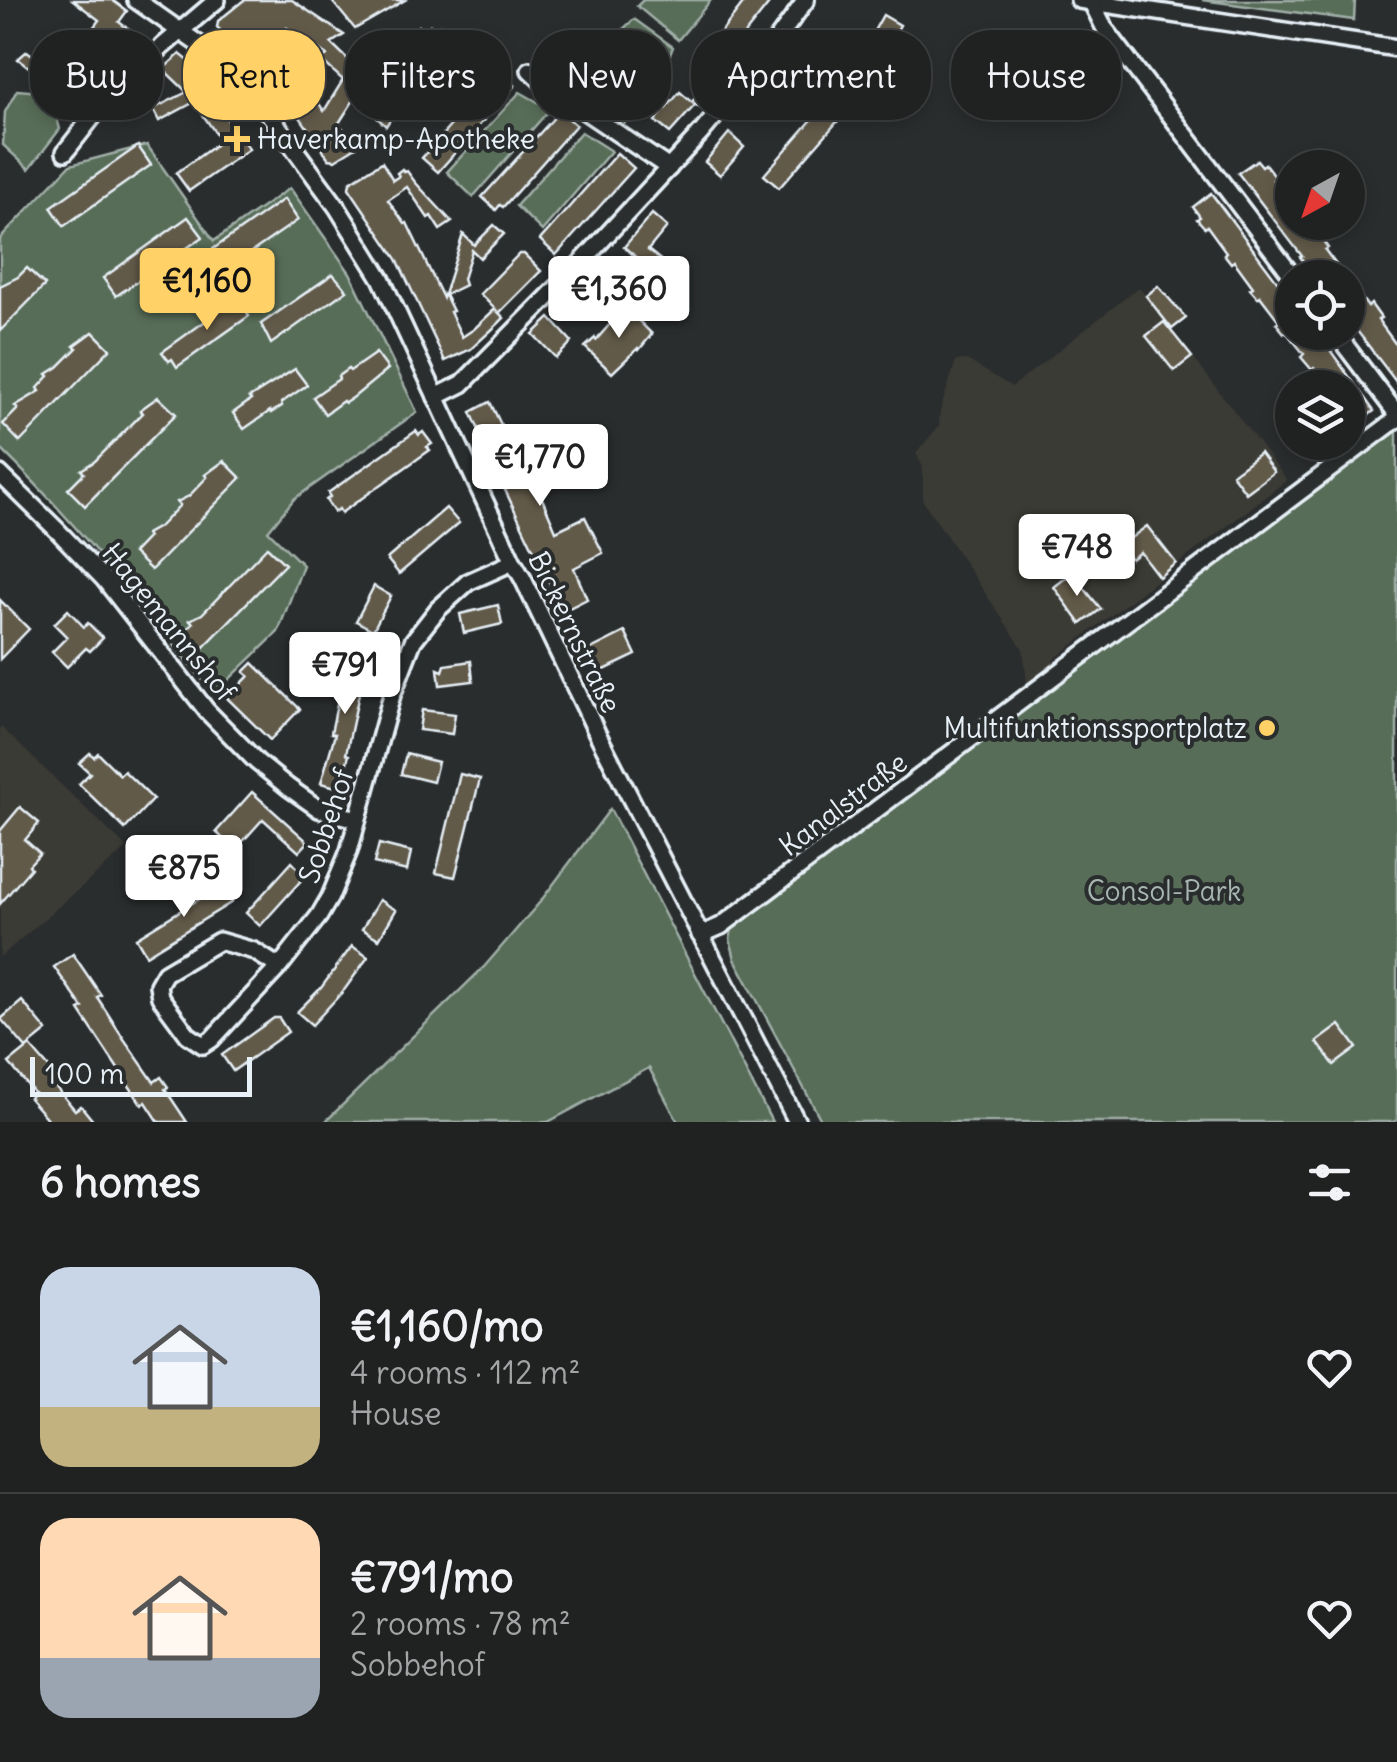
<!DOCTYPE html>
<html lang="en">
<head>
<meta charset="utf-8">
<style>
  body { margin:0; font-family:Delius,sans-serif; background:#282a2a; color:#f1f3f6; height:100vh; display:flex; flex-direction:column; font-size:38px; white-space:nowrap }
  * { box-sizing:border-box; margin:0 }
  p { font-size:32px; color:#a2a4a5 }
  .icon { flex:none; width:55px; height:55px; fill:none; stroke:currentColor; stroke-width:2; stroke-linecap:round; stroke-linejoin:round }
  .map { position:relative; height:1122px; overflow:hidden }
  .side { display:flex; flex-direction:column; background:#202222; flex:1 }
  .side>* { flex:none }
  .guide { position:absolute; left:30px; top:30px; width:1338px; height:90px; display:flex; gap:20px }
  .needle { width:65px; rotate:220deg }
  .buttons { position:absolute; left:1275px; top:150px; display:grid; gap:20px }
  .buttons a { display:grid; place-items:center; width:90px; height:90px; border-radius:50%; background:#202222; box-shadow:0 5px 15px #0003,0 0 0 2px #3d3f40; font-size:50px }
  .scale { position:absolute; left:30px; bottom:25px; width:222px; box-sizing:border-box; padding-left:10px; border:5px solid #e8f1f8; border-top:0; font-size:28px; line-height:35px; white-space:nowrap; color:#e8f1f8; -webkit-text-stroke:8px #2a2d2e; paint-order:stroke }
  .price { position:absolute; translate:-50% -85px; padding:0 22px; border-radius:10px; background:#fff; color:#222; font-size:32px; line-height:65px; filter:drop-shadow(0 2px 5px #0008) }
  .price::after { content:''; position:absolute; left:50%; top:60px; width:30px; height:22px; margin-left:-15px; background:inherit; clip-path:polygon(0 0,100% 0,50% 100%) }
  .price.selected { background:#ffd166; color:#111 }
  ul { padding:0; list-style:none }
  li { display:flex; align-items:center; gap:30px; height:250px; padding:0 40px }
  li+li { border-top:2px solid #3d3f40 }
  li span { display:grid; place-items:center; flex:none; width:280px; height:200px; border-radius:30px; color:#555 }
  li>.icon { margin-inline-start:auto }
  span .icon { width:120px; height:120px; fill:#fffc; stroke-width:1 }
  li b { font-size:42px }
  h2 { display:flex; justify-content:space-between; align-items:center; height:120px; padding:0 40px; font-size:42px }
  .pill { padding:0 35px; border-radius:40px; background:#202222; box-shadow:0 5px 15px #0003,0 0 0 2px #3d3f40; font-size:35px; line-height:90px }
  .pill.selected { background:#ffd166; color:#111 }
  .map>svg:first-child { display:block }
</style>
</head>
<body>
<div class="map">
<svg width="1397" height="1122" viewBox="0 0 1397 1122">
  <rect width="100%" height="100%" fill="#2a2d2e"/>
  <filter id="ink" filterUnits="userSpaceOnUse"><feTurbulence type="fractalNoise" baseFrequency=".01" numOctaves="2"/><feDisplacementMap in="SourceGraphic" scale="20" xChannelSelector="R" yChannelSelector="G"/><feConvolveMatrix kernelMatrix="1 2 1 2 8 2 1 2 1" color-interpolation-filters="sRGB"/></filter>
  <g filter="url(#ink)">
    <g fill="#3b3a36">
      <polygon points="1139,287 1287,480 1053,660 1055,663 1027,684 1023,649 923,501 923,467 916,453 939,426 940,411 956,361 967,360 1012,387"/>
      <polygon points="0,726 127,848 0,957"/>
    </g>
    <g fill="#586d58" stroke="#a0afa8" stroke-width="2.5">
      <polygon points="643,0 711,0 678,40 637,6"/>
      <polygon points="1202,0 1355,0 1354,20"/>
      <polygon points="634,19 673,47 658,85 623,125 576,93 601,72 607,44"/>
      <polygon points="17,90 41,92 53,105 60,129 29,169 3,145 5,112"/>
      <polygon points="520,92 550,109 473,197 447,172"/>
      <polygon points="581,132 611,151 542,231 516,206"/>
      <path d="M 147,145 L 214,241 L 290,188 L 350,273 L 417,412 L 294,499 L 268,531 L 303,565 L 278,632 L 214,694 C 145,610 78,524 0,448 L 0,239 L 70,165 Z"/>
      <polygon points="1397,427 1397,1120 1393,1122 822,1122 735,959 730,939 732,929"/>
      <polygon points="610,809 772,1122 678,1122 649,1068 548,1122 325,1122 484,967 540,902"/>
    </g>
    <g fill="#625a4a" stroke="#e8f1f8" stroke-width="2.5" fill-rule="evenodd">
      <polygon points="73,0 112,0 127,11 119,22 131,31 100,71 75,52 99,20"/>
      <path d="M 244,0 L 292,0 L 344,35 L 331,43 L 355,66 L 352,74 L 400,104 L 386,126 L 374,115 L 376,110 L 355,98 L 339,123 L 356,147 L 335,160 L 329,159 L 287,98 L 217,27 L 218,21 ZM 287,28 L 327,55 L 322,61 L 343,80 L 324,111 L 305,83 L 276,54 L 279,51 Z"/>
      <polygon points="331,0 405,0 355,29"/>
      <polygon points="746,0 772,0 707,82 718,91 703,110 692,102 707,82 692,70"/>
      <polygon points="883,15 900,25 876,68 844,114 779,188 764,175 829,100 861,54"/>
      <polygon points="430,25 436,30 440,25 469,52 442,82 401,46 419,26 425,31"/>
      <polygon points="27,51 83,92 76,102 18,59"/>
      <polygon points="180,54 222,87 159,121 153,109 187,92 163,69"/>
      <polygon points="499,71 515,85 438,172 422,158"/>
      <polygon points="680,92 695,105 670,133 655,121"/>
      <polygon points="217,105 249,149 189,191 176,173 221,141 203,115"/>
      <polygon points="560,111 576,125 503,207 500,205 496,210 482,197"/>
      <polygon points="729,133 744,147 720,175 705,162"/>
      <polygon points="138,146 151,165 64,226 51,207"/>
      <polygon points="617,153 634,168 556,255 540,240"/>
      <polygon points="1257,160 1262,166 1265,164 1276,178 1273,180 1292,207 1292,222 1304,222 1315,237 1318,234 1328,248 1325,250 1346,278 1318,278 1300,257 1302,256 1238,173"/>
      <polygon points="382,162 393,180 399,176 397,173 402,169 405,172 407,171 415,182 452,222 440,230 431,216 428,218 407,187 388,200 405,224 407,223 443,298 463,234 474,245 494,225 504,234 480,258 472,250 463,279 465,285 445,295 453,311 450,312 462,337 474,329 495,309 498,312 480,294 519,254 524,254 541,271 499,313 504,318 499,323 471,349 445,361 397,259 349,188 350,182"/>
      <polygon points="1211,193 1292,301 1292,332 1317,332 1374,411 1356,425 1348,413 1348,388 1330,388 1314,368 1312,370 1301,357 1304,354 1286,332 1284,333 1276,323 1279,321 1260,296 1258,298 1250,289 1253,287 1234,261 1231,263 1224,254 1226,252 1207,226 1205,228 1197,219 1200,217 1193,207"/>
      <polygon points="284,199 298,220 220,274 206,254"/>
      <polygon points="652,214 667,227 648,250 663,262 652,276 649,274 646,278 638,270 643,263 624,247"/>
      <polygon points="188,217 203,237 116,296 103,278"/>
      <polygon points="27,268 45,285 0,331 0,286 18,277"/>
      <polygon points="333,274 347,290 271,344 261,324"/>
      <polygon points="1348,280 1368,307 1371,304 1381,318 1378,320 1397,346 1397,383 1348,319"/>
      <polygon points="1158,286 1186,318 1172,329 1146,296"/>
      <polygon points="239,297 249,316 177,367 172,359 169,361 162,352"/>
      <polygon points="625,307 652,334 639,350 638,348 612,373 585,347 595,338 596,340"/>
      <polygon points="550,318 572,342 556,358 533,334"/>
      <polygon points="1164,322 1192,357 1174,371 1146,336"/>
      <polygon points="93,332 110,349 20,442 3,424 18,409 15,406 40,391 38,388 49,376 47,374 58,367 77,348 74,346"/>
      <polygon points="376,353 388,369 354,397 345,403 343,401 325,414 313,397 339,379 338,376 348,369 350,371"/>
      <polygon points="295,369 307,385 281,403 282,406 271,413 270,411 244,429 233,413 251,400 249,398"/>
      <polygon points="158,397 176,414 85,506 68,489 84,473 81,470 95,461 143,413 140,410"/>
      <polygon points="490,402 508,439 522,432 534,458 552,449 562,469 535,482 556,531 585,517 603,553 574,568 587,599 563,611 505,490 527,479 496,469 471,412"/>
      <polygon points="416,431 419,435 423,432 432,444 427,447 430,450 341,513 339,509 334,512 326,500 330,497 328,493"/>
      <polygon points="1260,453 1274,472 1246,493 1232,474"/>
      <polygon points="224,461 241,478 151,570 133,553 148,537 146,534 160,526 180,505 177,502 189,496 207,477 205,475"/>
      <polygon points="446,508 459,523 399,574 387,559"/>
      <polygon points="1147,526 1176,563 1159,577 1140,552 1131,559 1120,546"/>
      <polygon points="267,547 285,564 195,656 178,638 193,623 190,620 202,614"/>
      <polygon points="1072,573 1101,609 1081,624 1054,587"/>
      <polygon points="374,586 391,596 373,630 356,621"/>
      <polygon points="0,600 29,629 0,659"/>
      <polygon points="498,605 502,624 464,633 460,614"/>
      <polygon points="68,610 84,627 88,623 103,638 90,651 86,648 67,667 52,652 67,637 54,624"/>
      <polygon points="625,632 636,655 598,673 587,651"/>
      <polygon points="349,647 368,652 346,754 349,755 340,788 321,783 335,734 331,733"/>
      <polygon points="471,661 473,681 440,685 438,669 443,671 445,665"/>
      <polygon points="253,663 300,709 270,740 227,698 249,676 244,672"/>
      <polygon points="422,710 455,714 452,734 419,730"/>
      <polygon points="90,753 94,757 98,753 120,775 124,771 153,799 125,829 79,784 90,773 79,763"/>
      <polygon points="406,754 438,762 433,782 401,774"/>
      <polygon points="460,774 480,779 455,877 436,873"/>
      <polygon points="252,792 308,842 299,852 263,819 235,850 216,832"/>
      <polygon points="20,807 39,823 25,840 40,853 29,865 31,868 0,904 0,831"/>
      <polygon points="379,844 411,852 407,871 374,863"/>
      <polygon points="292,862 305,876 260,926 246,913"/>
      <polygon points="222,885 232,902 146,955 136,938"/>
      <polygon points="379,900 396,910 379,939 362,929"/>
      <polygon points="352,946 368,957 345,989 312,1025 297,1012 321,988"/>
      <polygon points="73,954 101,995 97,997 124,1039 154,1082 161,1077 168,1087 165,1089 187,1122 159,1122 146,1102 142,1105 128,1084 79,1010 83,1008 54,967"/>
      <polygon points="22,1001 47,1031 26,1048 1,1019"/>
      <polygon points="274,1018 279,1018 288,1032 233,1071 222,1055"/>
      <polygon points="1340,1025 1357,1048 1334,1065 1317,1042"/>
      <polygon points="30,1046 55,1075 50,1080 75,1110 81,1106 94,1122 50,1122 29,1098 34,1093 9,1063"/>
    </g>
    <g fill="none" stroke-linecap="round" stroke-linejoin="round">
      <g stroke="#e8f1f8" stroke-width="22">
        <g id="minor">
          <polyline points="136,0 207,50 250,88 337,207 381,278 513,562 523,579 597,733 797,1122"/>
          <polyline points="1079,0 1397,48"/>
          <polyline points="1092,3 1105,29 1294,278"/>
          <polyline points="530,70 546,85 669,168"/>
          <polyline points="65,152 105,101 164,45 217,0"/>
          <polyline points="1335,332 1397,414"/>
          <polyline points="436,397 462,384 566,279 700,134 760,63 806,0"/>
          <polyline points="0,474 55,528 104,579 207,711 257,762 288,787 319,809 357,819"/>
          <polyline points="700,935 721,926 1397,419"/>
          <polyline points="279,967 212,1039 203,1045 188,1035 160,997 158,985 165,973 219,941 254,951 279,967 319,916 330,897 349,851 392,695 413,641 438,609 468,582 513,562"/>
        </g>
      </g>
      <use href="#minor" stroke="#2a2d2e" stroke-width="15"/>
    </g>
  </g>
  <g fill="#ffd166" stroke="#2a2d2e" stroke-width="4">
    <path d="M232 124h10v10h10v10h-10v10h-10v-10h-10v-10h10z"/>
    <circle cx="1267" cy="728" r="10"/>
  </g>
  <g text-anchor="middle" stroke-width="8" stroke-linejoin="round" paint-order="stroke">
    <g font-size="28" fill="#e8f1f8" stroke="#2a2d2e" text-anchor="start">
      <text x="257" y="149">Haverkamp-Apotheke</text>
      <text x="1247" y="738" text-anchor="end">Multifunktionssportplatz</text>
    </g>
    <g font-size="28" fill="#e8f1f8" stroke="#2a2d2e">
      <text transform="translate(169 622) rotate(51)" y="10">Hagemannshof</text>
      <text transform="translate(575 632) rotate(64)" y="10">Bickernstraße</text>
      <text transform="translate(843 804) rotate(-37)" y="10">Kanalstraße</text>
      <text transform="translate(326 826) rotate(-72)" y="10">Sobbehof</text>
    </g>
    <g font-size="28" fill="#a7b6b0" stroke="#2a2d2e">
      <text x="1164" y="901">Consol-Park</text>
    </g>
  </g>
</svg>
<div class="buttons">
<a><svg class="needle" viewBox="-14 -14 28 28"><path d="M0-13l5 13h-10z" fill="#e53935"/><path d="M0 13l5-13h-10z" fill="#a2a4a5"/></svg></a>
<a><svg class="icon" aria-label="locate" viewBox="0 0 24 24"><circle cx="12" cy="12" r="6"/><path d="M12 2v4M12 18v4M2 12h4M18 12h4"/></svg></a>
<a><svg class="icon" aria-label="layers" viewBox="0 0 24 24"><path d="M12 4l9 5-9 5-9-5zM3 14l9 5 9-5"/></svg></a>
</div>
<div class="scale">100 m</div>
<b class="price selected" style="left:207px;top:333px">€1,160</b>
<b class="price" style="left:619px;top:341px">€1,360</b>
<b class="price" style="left:540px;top:509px">€1,770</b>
<b class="price" style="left:1077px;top:599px">€748</b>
<b class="price" style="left:345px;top:717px">€791</b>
<b class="price" style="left:184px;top:920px">€875</b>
<div class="guide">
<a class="pill">Buy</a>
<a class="pill selected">Rent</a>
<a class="pill">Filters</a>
<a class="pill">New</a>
<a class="pill">Apartment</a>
<a class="pill">House</a>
</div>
</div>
<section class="side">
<h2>6 homes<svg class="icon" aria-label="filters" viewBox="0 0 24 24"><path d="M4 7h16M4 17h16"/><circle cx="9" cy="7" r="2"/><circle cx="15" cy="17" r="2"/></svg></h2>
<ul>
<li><span style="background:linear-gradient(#c9d6e8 70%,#c2b280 0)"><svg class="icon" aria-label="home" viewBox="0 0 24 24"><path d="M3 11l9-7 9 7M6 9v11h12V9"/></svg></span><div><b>€1,160/mo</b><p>4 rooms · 112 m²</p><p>House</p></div><svg class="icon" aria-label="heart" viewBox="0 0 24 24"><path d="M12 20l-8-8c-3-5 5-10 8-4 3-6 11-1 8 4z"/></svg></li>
<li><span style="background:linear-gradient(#ffd9b3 70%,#9aa5b1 0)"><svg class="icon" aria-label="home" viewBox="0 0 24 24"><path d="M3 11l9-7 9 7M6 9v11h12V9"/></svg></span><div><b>€791/mo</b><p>2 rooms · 78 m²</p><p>Sobbehof</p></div><svg class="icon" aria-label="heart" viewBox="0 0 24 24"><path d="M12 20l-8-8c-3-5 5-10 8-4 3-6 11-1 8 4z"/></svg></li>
</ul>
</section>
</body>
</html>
